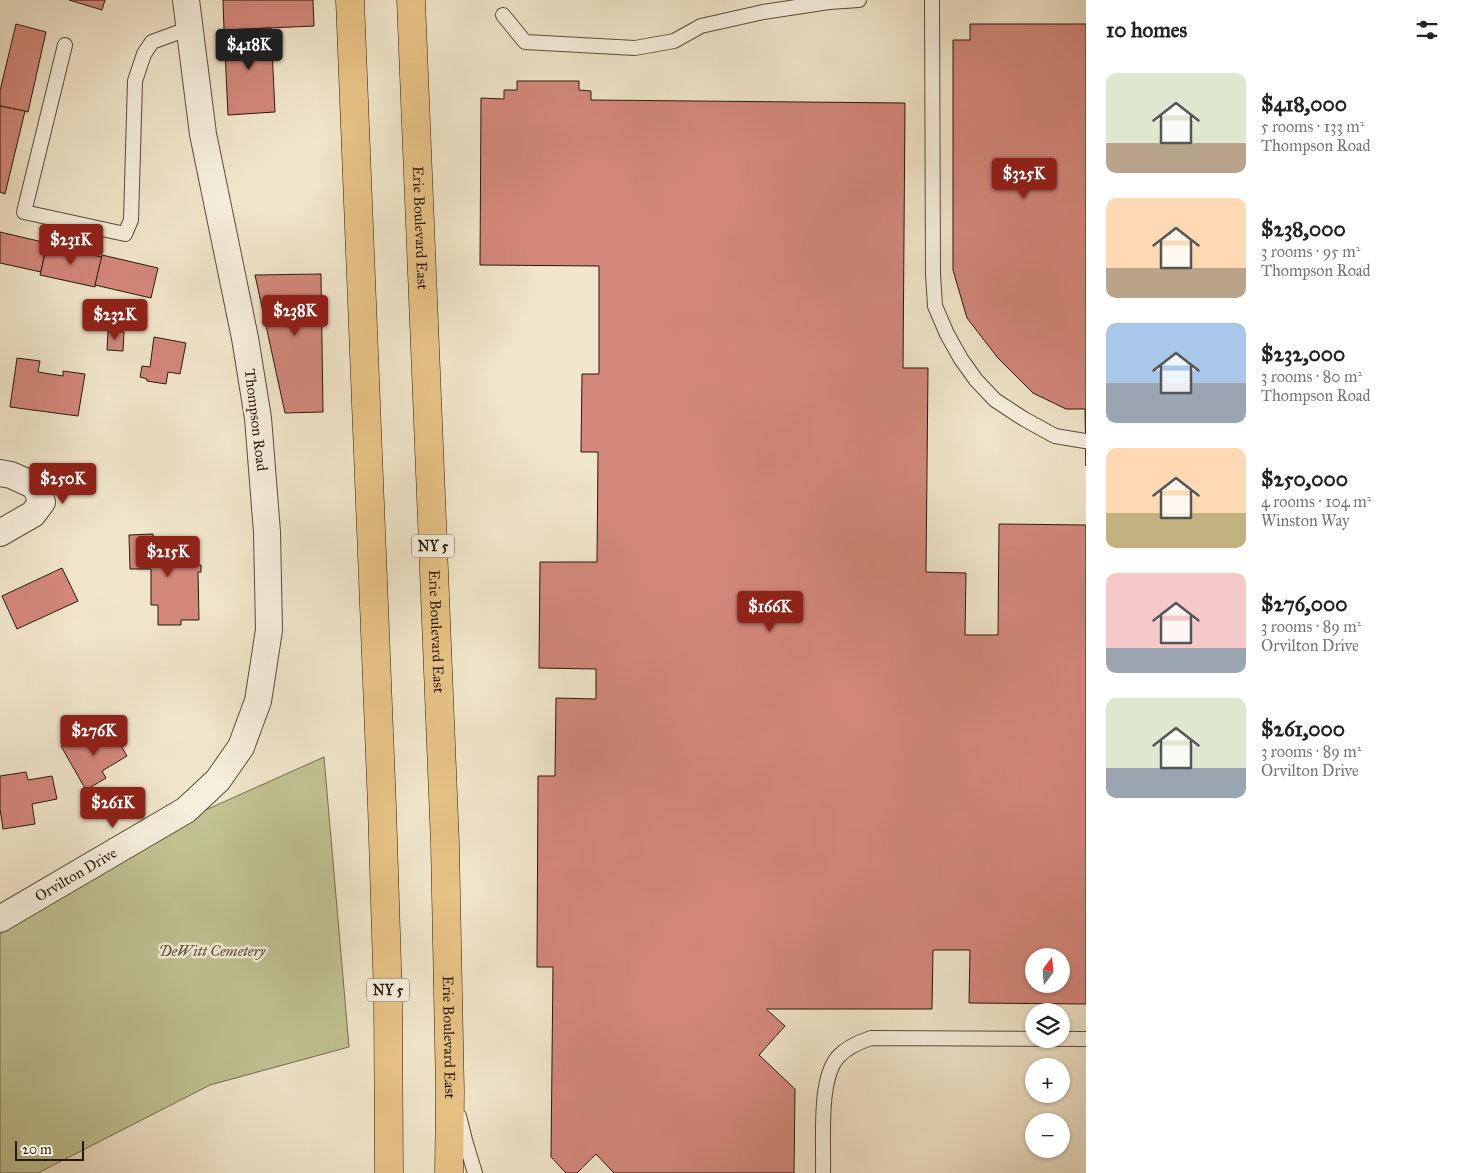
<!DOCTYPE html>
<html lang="en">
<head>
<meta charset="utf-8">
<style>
  body { margin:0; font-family:"IM FELL Great Primer",serif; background:#f6f6f6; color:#222; height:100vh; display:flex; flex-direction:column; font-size:19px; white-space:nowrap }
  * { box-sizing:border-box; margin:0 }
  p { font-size:16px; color:#767676 }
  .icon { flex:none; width:28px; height:28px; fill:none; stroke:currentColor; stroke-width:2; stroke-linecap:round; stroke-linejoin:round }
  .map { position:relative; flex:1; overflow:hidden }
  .details { display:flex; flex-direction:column; background:#fff; width:375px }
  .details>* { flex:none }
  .needle { width:32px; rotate:16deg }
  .tools { position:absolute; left:1025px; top:948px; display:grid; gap:10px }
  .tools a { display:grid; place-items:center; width:45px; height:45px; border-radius:50%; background:#fff; box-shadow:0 1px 4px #0004; font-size:25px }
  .scale { position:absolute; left:15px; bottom:12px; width:69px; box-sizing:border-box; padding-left:5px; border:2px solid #271908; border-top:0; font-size:14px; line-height:18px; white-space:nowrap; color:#271908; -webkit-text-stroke:4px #f6efdd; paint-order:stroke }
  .price { position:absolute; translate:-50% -42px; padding:0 11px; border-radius:5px; background:#8f2418; color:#fff; font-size:16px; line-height:32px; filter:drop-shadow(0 1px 2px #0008) }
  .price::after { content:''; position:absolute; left:50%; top:30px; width:15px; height:11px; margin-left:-8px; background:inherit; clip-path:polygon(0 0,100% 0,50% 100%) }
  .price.on { background:#222; color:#fff }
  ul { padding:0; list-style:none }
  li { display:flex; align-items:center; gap:15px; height:125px; padding:0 20px }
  li span { display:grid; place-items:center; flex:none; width:140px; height:100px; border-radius:10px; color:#555 }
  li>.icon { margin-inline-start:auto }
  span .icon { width:60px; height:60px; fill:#fffc; stroke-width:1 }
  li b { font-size:21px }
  h2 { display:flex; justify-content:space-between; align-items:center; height:60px; padding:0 20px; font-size:21px }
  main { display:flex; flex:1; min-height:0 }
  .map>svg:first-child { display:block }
</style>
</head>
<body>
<main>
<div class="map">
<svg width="1086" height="1173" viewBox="0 0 1086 1173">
  <rect width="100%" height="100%" fill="#f1e6cb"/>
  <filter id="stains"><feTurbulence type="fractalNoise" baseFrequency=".004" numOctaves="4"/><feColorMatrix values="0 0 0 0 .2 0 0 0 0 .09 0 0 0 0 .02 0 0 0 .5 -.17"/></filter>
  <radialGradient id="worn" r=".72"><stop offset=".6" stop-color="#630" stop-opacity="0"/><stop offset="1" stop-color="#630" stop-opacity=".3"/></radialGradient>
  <polygon fill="#c1c393" stroke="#746e4e" points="324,757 349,1047 210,1085 38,1173 0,1173 0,928 190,817"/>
  <g fill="#d4887b" stroke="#271908" fill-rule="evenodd">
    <polygon points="69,0 105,0 102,10"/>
    <polygon points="223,0 313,0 314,26 224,30"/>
    <polygon points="16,24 46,32 28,112 0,106 0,91"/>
    <polygon points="970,24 1086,24 1086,466 1085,409 1066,409 1033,393 998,358 967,318 953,270 953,40 970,40"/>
    <polygon points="271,28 275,112 228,115 224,30"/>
    <path d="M 517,81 L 579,81 L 579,90 L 591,91 L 591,100 L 905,103 L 903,368 L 928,368 L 926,572 L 966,573 L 965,635 L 998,635 L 999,524 L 1086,525 L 1086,1004 L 969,1003 L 970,950 L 933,950 L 932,1009 L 766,1009 L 785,1026 L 759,1055 L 795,1089 L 794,1173 L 614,1173 L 596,1154 L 577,1173 L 566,1173 L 551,1157 L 553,967 L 537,967 L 538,776 L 555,776 L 556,698 L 596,699 L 596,669 L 539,668 L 540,562 L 597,562 L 598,452 L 581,452 L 582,374 L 599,374 L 599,266 L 480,265 L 481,98 L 504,99 L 504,90 L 517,90 ZM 1034,956 L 1061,956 L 1061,984 L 1034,984 Z"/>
    <polygon points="0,106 25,111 5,194 0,192"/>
    <polygon points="0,232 47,243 41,272 0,263"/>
    <polygon points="47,245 102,257 95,287 40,275"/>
    <polygon points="102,255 158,268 151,298 95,285"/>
    <polygon points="321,274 323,412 285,413 255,275"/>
    <polygon points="108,331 124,332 123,351 107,350"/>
    <polygon points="154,337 186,343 180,374 168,372 166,384 147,381 147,379 140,377 142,366 150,367"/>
    <polygon points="17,358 40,361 38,372 63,376 63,371 85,374 78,416 10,407"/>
    <polygon points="153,534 154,548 174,547 174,543 190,543 191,565 201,565 201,572 198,572 199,620 181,620 181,625 158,625 158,605 151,605 151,569 130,569 129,535"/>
    <polygon points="62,568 78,601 17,629 2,596"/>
    <polygon points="112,730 127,756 102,771 106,778 86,790 61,746 81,734 86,745"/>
    <polygon points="26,772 28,780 52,776 57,799 32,804 35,824 3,829 0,809 0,776"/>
  </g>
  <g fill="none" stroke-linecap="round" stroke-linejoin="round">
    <g stroke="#5a4c39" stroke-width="16">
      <g id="service">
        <polyline points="932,0 933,274 935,306 947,334 961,359 976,380 995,400 1024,419 1055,436 1085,441"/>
        <polyline points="503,15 525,42 635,48 674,41 701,26 763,12 829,2 859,0"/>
        <polyline points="65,45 24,212 125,234 131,220 135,81 144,54 152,42 190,28"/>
        <polyline points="459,1116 465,1140 475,1173"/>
        <path d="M 823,1173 C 824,1143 818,1079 838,1057 C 847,1047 859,1042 871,1038 L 1086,1039"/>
      </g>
    </g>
    <g stroke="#5a4c39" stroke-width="28">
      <g id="minor">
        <polyline points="0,473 11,475 35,486 42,502 33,514 0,533"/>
        <path id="s1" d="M 0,919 L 186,810 L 218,780 L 241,747 L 258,701 L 269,630 L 267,532 L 258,418 L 245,338 L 203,134 L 186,0"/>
      </g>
    </g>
    <g stroke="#271908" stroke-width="29">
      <g id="primary">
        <polyline points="350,0 382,807 388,997 389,1173"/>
        <path id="s2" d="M 411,0 L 445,844 L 450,1091 L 449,1173"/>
      </g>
    </g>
    <use href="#service" stroke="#f6efdd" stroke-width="14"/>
    <use href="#minor" stroke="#f6efdd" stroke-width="26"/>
    <use href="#primary" stroke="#e8c386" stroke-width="28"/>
  </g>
  <g text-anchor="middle" stroke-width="5" stroke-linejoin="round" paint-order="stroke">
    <g fill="#f6efdd" stroke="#655948" stroke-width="1">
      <rect x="412" y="534.5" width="42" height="23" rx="4"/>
      <rect x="367" y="978.5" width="42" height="23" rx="4"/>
    </g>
    <g font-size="14" font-weight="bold" fill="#271908">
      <text x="433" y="551">NY 5</text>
      <text x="388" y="995">NY 5</text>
    </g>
    <g font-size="15" fill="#271908" stroke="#f6efdd">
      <text dy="5" stroke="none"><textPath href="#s2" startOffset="228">Erie Boulevard East</textPath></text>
      <text transform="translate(256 420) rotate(83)" y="5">Thompson Road</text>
      <text dy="5" stroke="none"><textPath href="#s2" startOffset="632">Erie Boulevard East</textPath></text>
      <text dy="5" stroke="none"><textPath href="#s1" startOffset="88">Orvilton Drive</textPath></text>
      <text dy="5" stroke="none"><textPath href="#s2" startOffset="1038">Erie Boulevard East</textPath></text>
    </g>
    <g font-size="15" font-style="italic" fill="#5d5439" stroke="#f6efdd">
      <text x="212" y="956">DeWitt Cemetery</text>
    </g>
  </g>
  <rect width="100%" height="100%" filter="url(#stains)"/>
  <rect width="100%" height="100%" fill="url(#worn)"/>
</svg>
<div class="tools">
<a><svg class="needle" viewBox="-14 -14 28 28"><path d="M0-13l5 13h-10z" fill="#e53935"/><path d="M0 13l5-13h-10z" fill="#767676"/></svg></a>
<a><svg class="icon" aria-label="layers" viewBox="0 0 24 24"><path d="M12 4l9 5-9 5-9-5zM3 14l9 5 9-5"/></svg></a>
<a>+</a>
<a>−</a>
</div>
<div class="scale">20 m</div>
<b class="price on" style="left:249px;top:71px">$418K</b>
<b class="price" style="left:1024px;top:200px">$325K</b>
<b class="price" style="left:71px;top:266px">$231K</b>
<b class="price" style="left:295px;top:337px">$238K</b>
<b class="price" style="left:115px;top:341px">$232K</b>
<b class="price" style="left:63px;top:505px">$250K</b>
<b class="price" style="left:168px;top:578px">$215K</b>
<b class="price" style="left:770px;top:633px">$166K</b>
<b class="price" style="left:94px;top:757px">$276K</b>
<b class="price" style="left:113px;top:829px">$261K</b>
</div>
<section class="details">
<h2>10 homes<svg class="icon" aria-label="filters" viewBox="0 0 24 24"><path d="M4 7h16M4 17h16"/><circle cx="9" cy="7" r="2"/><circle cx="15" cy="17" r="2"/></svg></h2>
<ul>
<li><span style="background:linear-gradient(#dfe7d0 70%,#b9a48a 0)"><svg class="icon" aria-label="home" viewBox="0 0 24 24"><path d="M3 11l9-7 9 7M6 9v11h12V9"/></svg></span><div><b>$418,000</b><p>5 rooms · 133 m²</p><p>Thompson Road</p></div></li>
<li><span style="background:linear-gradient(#ffd9b3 70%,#b9a48a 0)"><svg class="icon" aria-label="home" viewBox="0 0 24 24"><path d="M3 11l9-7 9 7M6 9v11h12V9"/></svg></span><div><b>$238,000</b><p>3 rooms · 95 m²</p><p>Thompson Road</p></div></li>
<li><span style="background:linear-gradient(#a9c7e8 60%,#9aa5b1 0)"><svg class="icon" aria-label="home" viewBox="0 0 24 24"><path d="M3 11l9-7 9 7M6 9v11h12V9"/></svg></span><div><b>$232,000</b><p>3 rooms · 80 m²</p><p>Thompson Road</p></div></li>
<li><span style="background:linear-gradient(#ffd9b3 65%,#c2b280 0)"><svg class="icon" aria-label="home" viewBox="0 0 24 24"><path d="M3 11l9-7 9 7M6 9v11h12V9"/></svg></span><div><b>$250,000</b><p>4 rooms · 104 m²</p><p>Winston Way</p></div></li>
<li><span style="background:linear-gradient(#f6c9c9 75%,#9aa5b1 0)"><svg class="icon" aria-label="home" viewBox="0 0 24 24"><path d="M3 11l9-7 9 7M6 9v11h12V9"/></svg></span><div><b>$276,000</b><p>3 rooms · 89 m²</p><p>Orvilton Drive</p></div></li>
<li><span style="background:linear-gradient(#dfe7d0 70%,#9aa5b1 0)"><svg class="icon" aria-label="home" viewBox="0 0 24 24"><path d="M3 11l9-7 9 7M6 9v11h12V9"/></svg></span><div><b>$261,000</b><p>3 rooms · 89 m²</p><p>Orvilton Drive</p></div></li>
</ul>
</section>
</main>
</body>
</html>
